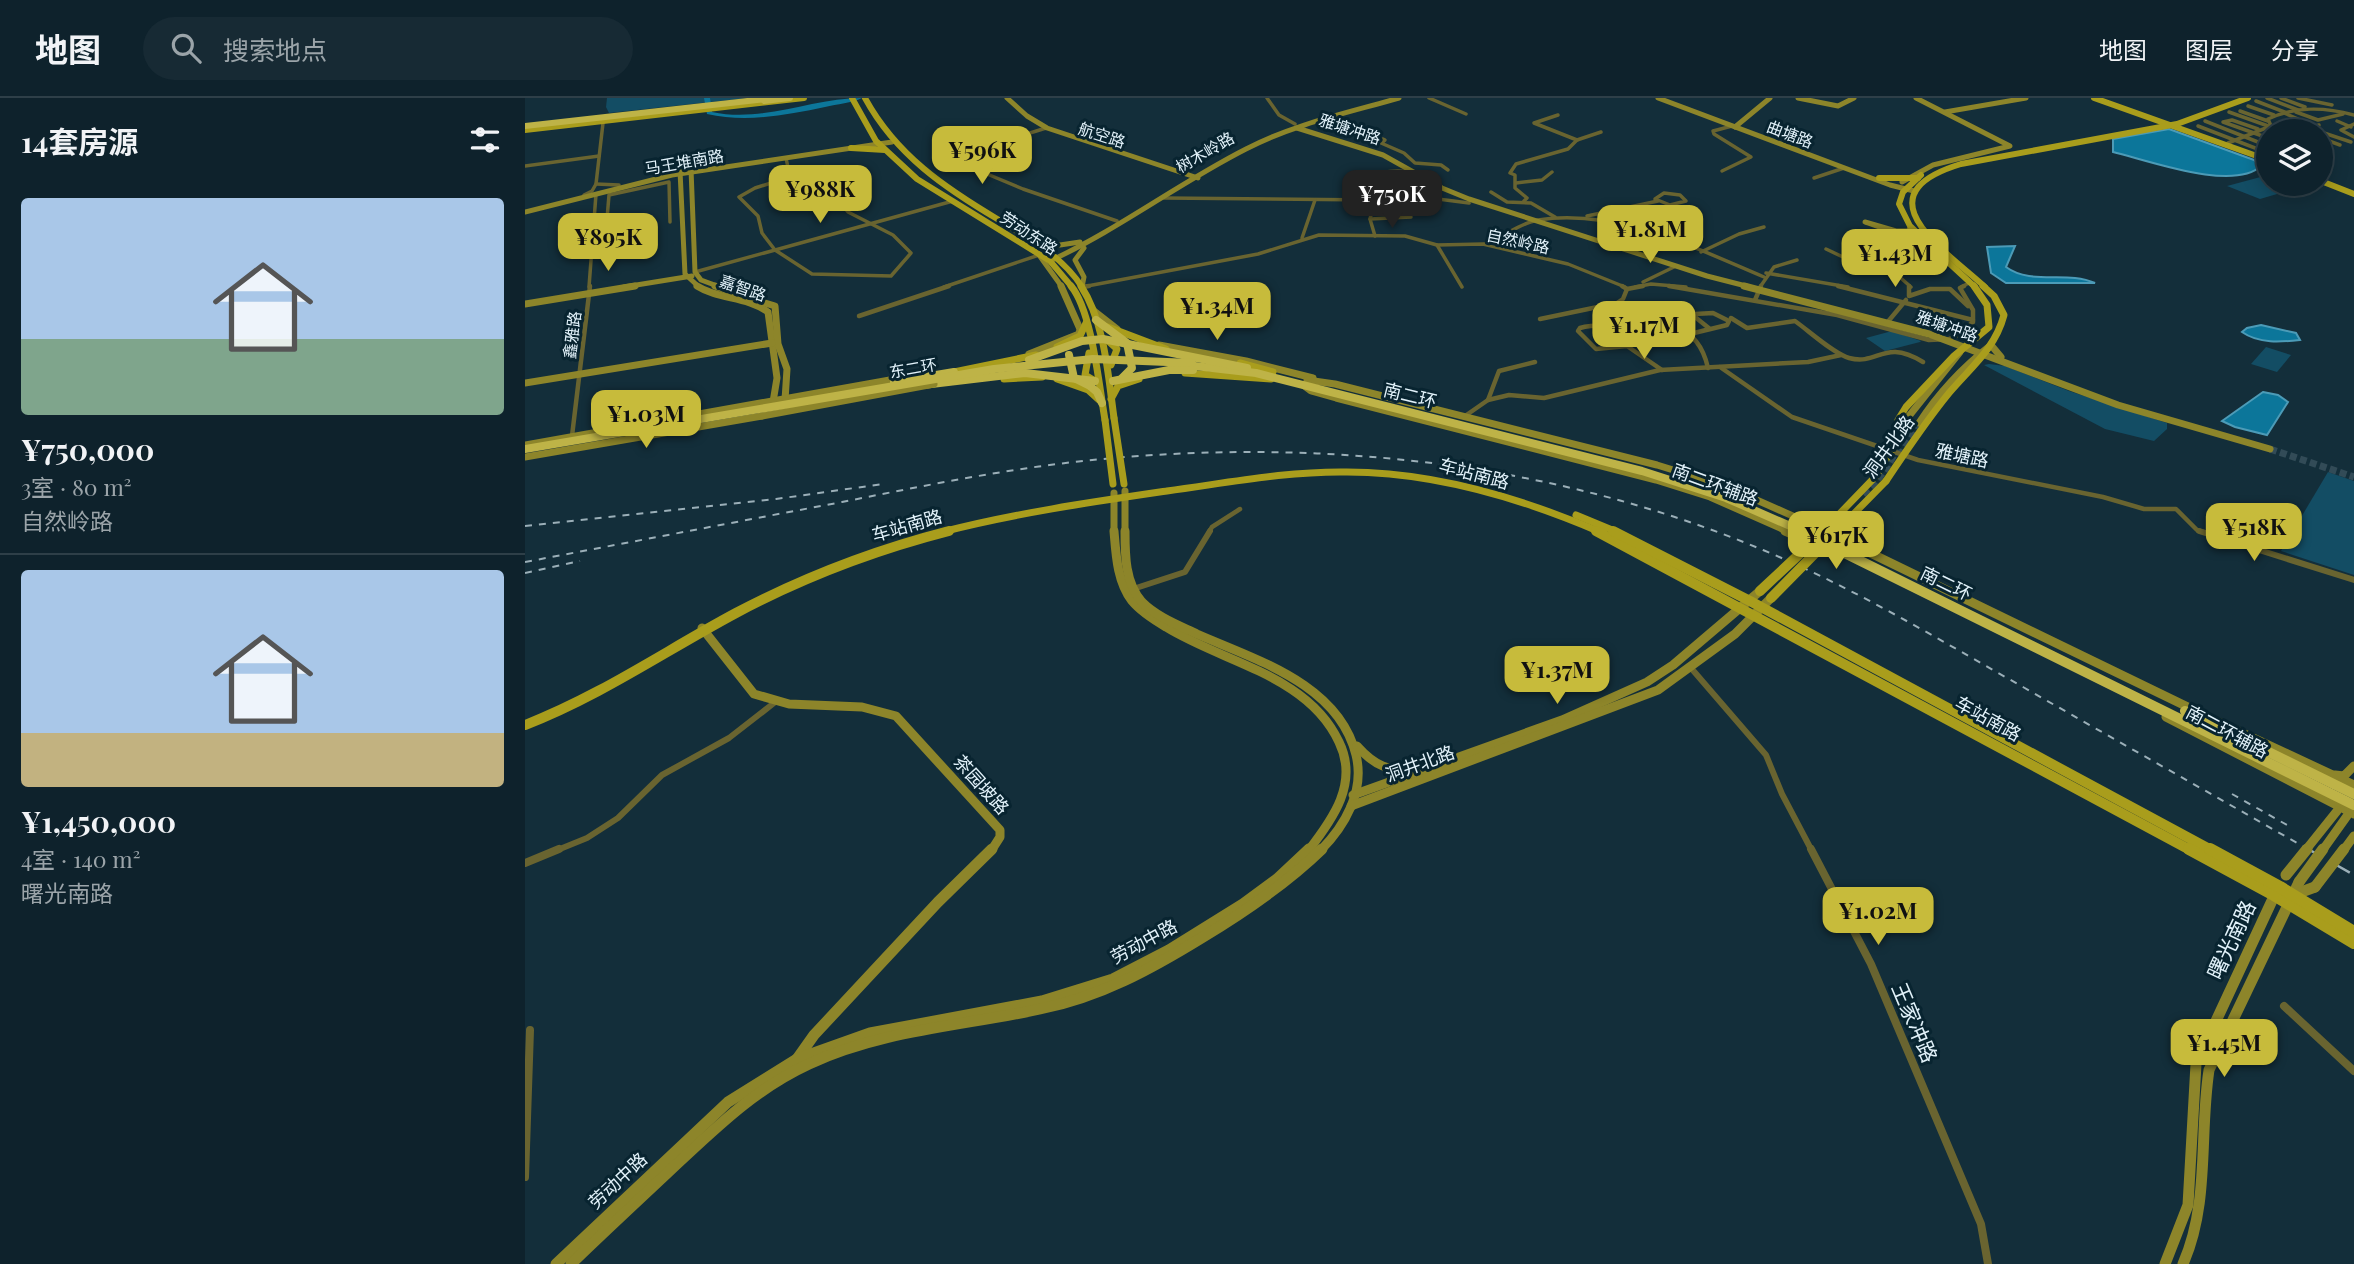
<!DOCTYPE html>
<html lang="zh">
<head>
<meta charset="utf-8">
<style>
  body { margin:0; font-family:"Playfair Display","Noto Sans SC",serif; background:#172a34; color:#f1f3f6; height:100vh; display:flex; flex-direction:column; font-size:26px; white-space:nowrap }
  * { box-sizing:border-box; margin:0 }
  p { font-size:23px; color:#9ba4a9 }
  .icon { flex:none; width:38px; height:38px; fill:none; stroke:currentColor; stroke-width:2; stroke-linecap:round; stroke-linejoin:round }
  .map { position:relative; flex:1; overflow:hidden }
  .panel { display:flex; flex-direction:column; background:#0e222c; width:525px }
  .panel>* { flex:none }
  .buttons { position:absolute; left:1731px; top:21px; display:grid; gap:14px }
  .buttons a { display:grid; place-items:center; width:77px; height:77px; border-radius:50%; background:#0e222c; box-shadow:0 4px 18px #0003,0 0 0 2px #2e3f48; font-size:35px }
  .price { position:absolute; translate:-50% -60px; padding:0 16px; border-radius:14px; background:#c7bb3b; color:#111; font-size:23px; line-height:46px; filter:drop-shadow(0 2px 4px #0008) }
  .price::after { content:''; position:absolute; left:50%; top:42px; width:21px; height:16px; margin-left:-10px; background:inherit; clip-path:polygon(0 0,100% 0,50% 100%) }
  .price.on { background:#222; color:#fff }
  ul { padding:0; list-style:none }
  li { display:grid; align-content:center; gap:14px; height:371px; padding:0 21px }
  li+li { border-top:2px solid #2e3f48 }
  li span { display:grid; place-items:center; height:217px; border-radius:7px; color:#555 }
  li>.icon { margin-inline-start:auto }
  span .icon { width:126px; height:126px; fill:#fffc; stroke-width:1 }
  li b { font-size:30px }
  h2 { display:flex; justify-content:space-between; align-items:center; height:84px; padding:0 21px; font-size:30px }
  header { display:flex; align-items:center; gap:42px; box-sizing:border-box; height:98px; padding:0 35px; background:#0e222c; border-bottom:2px solid #2e3f48 }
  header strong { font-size:33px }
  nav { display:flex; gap:38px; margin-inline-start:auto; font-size:24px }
  .search { width:490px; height:63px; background:#172a34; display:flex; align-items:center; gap:18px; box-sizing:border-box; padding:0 24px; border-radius:38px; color:#9ba4a9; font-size:26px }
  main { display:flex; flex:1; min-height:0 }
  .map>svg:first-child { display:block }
</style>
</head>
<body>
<header>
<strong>地图</strong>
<div class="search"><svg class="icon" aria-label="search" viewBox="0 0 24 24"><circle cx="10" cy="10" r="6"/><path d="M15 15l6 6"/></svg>搜索地点</div>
<nav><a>地图</a><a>图层</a><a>分享</a></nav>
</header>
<main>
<section class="panel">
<h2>14套房源<svg class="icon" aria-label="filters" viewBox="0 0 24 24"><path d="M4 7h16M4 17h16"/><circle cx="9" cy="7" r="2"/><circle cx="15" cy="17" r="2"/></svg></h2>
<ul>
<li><span style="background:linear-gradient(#a9c7e8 65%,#7fa58c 0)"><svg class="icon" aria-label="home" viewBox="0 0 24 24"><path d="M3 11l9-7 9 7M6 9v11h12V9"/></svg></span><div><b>¥750,000</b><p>3室 · 80 m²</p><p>自然岭路</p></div></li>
<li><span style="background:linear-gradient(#a9c7e8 75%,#c2b280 0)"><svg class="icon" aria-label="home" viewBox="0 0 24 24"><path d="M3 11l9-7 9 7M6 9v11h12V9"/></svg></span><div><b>¥1,450,000</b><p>4室 · 140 m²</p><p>曙光南路</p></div></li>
</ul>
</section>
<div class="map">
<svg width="1829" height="1166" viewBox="0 0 1829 1166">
  <rect width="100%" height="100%" fill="#132e3a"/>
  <g fill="#134d64">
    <polygon points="82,0 223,0 84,15 81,9"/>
    <polygon points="1743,77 1743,86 1767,86 1776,89 1735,101 1702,88"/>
    <polygon points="1367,233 1396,243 1395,244 1360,253 1341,240"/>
    <polygon points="1741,249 1766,257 1752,274 1726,266"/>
    <polygon points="1464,266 1480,268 1544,293 1642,325 1642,331 1629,343 1580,331 1459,267"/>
    <polygon points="1803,374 1829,383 1829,477 1756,453"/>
  </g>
  <g fill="#0c769a" stroke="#4c9bb7" stroke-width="2">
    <path d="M 1644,31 L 1729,62 L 1736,68 C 1708,94 1622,62 1588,54 L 1588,41 Z"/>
    <path d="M 1490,148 L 1481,169 C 1507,188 1542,172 1570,185 L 1481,185 L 1466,175 L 1462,149 Z"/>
    <path d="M 1736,227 L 1771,235 L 1775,242 C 1756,244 1734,246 1717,234 L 1722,230 Z"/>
    <polygon points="1738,294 1753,297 1763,304 1742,337 1710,329 1697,323"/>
  </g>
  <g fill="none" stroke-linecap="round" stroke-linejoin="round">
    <path fill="#0c769a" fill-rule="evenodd" d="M 179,0 L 185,0 L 187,14 C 238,25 287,0 337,0 C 327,5 312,6 300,9 C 262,17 221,25 182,16 Z"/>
    <g stroke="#324b57" stroke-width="7" stroke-dasharray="7 3.5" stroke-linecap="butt">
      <polyline points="1745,351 1829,379"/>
      <polyline points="1375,358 1394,325"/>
      <path d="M 1338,396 C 1361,376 1374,353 1380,323"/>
    </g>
    <g stroke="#696430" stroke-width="3.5">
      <polyline points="742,0 754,17 770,26"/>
      <polyline points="904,0 941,16"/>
      <polyline points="1742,0 1773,12"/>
      <polyline points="1756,0 1780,9"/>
      <polyline points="1773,0 1807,7"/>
      <polyline points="1731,3 1762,15"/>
      <polyline points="1723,8 1749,17"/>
      <polyline points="1715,13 1743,23"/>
      <polyline points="1704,14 1757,33"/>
      <polyline points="1771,14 1793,22 1818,16"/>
      <polyline points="1759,15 1780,24"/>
      <polyline points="1033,17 1009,25 1052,42"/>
      <polyline points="1680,23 1743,48"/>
      <polyline points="1812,23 1826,29"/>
      <polyline points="1829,26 1816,32 1829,39"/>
      <polyline points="1673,28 1743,55"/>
      <polyline points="521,30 486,41 443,68 498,91 592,123"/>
      <polyline points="1733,31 1707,22 1698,24 1743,40"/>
      <polyline points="1775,33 1794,27"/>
      <polyline points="1796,34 1826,44"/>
      <polyline points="1796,40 1815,47"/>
      <polyline points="858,41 860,42 856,45 879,55 890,65 916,67 923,72"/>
      <path d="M 1703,45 L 1746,28 L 1743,21 C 1771,8 1799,9 1829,17"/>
      <polyline points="261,60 265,79"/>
      <polyline points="0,68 74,58"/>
      <polyline points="1197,73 1226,59 1189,36 1188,33 1207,28"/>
      <polygon points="265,79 282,79 297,83 323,114 368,137 386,155 366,178 287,176 250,152 237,135 233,118 214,99 230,90"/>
      <polyline points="1289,80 1319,70"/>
      <polyline points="991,85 1017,82 1027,74"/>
      <polyline points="71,86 94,87"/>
      <polyline points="966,94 982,104 1006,105 1030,119"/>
      <polygon points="1139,95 1155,97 1161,103 1145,107 1130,101"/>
      <polyline points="874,96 944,105"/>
      <polyline points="59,97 67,93 71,86 78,25"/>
      <polyline points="639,100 850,102"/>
      <polyline points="999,103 1002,100 990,90 990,77 985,75 991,66 1043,51 1052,42 1076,34"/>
      <polyline points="1062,118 1133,103"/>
      <polyline points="845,121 886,119"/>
      <polyline points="90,132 81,133 84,97 144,84 145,124"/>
      <path d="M 850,138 L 845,121 L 850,102 L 898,86 L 893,76 C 880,72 869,72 856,75"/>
      <polyline points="777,140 790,102"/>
      <path d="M 960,146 C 978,140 994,125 1013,122 C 1091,110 1170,150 1239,179"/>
      <polyline points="912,147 937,189"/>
      <polyline points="1301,151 1337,168 1370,175 1386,189"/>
      <polyline points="1176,154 1214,136 1239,129"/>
      <polyline points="170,174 428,103"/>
      <polyline points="1241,175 1323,189"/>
      <polyline points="1118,184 1151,168"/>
      <polyline points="64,189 71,96"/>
      <polyline points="419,189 514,157"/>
      <polyline points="557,189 733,156 794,137 880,138 912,147 958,146 1043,166 1100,189"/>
      <polyline points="1110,189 1126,186 1161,189"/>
      <polyline points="1235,189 1249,169 1272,162"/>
      <polyline points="1436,189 1444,185"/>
    </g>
    <g stroke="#696430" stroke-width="4.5">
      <polyline points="1097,188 1102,191 1118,188"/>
      <polyline points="1144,188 1312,217 1404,242 1424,241 1434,237 1448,224 1448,212 1435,190 1439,188"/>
      <polyline points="1313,188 1448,222"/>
      <polyline points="1384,188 1384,198 1405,191 1425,191 1443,208"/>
      <polyline points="557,189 564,188"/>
      <polyline points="1230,202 1236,188"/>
      <polygon points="1188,215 1204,223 1202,227 1165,236 1185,231 1170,219 1170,216"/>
      <polyline points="334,218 424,188"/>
      <path d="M 1206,220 L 1222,230 L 1270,223 C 1284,233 1309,256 1324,260 C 1354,268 1358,240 1398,264"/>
      <polyline points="1015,221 1092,205 1098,201 1102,191"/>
      <polyline points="1361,226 1381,202"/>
      <polyline points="1195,269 1267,319 1393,362 1578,399 1619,411 1651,411 1672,432 1679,434"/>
      <path d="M 1137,272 L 1102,248 L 1071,251 L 1053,233 L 1055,230 C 1068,226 1081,228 1094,227 C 1136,224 1172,221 1183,270"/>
      <polyline points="963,302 974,273 1010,264"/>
      <polyline points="940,318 963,302 984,297 1019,300 1135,272 1283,264 1316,257"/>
      <polyline points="47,338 65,188"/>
      <polyline points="684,434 687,429 715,411"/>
    </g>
    <g stroke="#696430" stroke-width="6">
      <polyline points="1674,433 1829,482"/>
      <polyline points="605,492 660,474 685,433"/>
      <polyline points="1166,570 1241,657 1257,696 1287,753"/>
      <polyline points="30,753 62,740 93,720 137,677 204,640 249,605"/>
    </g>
    <g stroke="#696430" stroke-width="8">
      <polyline points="1286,751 1346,866 1456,1126 1463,1166"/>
      <polyline points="0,765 34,751"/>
      <polyline points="1759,908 1829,973"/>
      <polyline points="0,1079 5,932"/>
    </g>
    <g stroke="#8d852a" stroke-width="5">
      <polyline points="482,0 502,18 522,30 673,80"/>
      <polyline points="1133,0 1365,87 1389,93"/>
      <polyline points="1273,0 1313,8 1329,0"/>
      <polyline points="1420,14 1501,0"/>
      <polyline points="1210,29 1245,0"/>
      <polyline points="772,30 858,57 917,90 944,101 1182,178 1225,189"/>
      <polyline points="166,71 170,174 176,182 195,189"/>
      <polyline points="155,73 160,176 174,189"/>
      <polyline points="1377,84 1408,67 1485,48 1391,0"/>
      <polyline points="0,114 147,77 367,44"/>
      <polyline points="1386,129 1383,133 1371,133 1340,124 1405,147"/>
      <polyline points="511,143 535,147 555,144"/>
      <polyline points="514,157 537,189"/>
      <path d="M 525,163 C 594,131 654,85 721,51 C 769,26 822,15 874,0"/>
      <polyline points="99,189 167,178"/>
      <polyline points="557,189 559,179 550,162 559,150"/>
    </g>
    <g stroke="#8d852a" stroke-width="7">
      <path d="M 172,188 C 194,202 221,198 243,214 L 252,280 L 248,304"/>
      <polyline points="190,188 214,197"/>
      <polyline points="1219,188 1404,236 1593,307 1745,351"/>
      <polyline points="230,202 250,208 253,246 262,271 260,302"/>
      <polyline points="0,206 110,188"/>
      <polyline points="569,213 592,231"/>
      <polyline points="634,247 721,263 788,280"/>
      <polyline points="504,256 554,236 555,231 536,188"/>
      <polyline points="782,282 810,286 1132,367 1200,388 1304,434"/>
      <polyline points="0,285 247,245"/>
      <polyline points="778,287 786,293 811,300 1131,382 1185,399 1264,434"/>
      <polyline points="1380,323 1435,254"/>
      <path d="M 1394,325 C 1414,294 1438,269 1466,247 L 1476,259"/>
      <polyline points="0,347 376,280"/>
      <polyline points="0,359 237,318"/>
      <polyline points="589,395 589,434"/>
      <polyline points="600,434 600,393"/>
    </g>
    <g stroke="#8d852a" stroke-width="9">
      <path d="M 589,433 C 591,457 592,483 607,503 C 616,514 629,522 641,529 C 699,565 783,577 814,644 C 834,685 808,721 783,753"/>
      <path d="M 600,433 C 600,457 600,485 617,504 C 632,519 653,527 672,536 C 731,562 814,586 831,657 C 840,693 820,728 795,753"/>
      <polyline points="1260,433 1283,443"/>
      <polyline points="1300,433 1669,612"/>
      <polyline points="177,530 229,596 264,606 337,609 371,618 475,732 475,739 466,753"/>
      <polyline points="1641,619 1829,716"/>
      <polyline points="1694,624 1829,687"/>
      <path d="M 832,648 C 849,667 864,675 889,669"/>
      <polyline points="1810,677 1819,678 1829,668"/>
      <polyline points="828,697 1037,622 1122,584 1148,567 1235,493"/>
      <polyline points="826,708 1133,592 1210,536 1246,500"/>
    </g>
    <g stroke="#8d852a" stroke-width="11">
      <polyline points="1768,797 1790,789"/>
      <polyline points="272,961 289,937 413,804 467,751"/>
      <polyline points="31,1166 203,1004 272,961 345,935 517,903 588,881 644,852 718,806 752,781 784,751"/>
      <path d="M 46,1166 C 81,1132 118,1098 154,1064 C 195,1026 232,990 284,966 C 357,932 437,928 515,911 C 575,899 626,871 678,839 C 721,813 761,786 797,751"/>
      <polyline points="1640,1166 1663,1107 1671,966 1751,794"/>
      <path d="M 1658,1166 C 1685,1104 1674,1038 1684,972 L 1774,784"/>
    </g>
    <g stroke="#a99d1c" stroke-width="6">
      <polyline points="327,0 351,43 392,81 525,163 547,189"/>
      <path d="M 340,0 C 371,57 420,90 474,122 C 505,141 537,158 557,189"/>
      <polyline points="1569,0 1743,62"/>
      <polyline points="0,32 279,0"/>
      <polyline points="326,50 360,52"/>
      <polyline points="1396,77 1378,94 1374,106 1385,128 1402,144"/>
      <polyline points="1354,80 1393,80"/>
      <polyline points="1796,83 1829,96"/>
      <polyline points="1413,155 1450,189"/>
      <path d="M 1460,189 C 1417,150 1334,97 1436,66 L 1652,26 L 1723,0"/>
    </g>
    <g stroke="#a99d1c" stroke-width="7">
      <path d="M 546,188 C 567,213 574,288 580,322"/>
      <path d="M 556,188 C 580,225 583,277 589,320"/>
      <polyline points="583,229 641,251"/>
      <polyline points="582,242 592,251 586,267"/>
      <polyline points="532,249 555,238 561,225"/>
      <polyline points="564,255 560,277 570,283"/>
      <polyline points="715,265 748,274"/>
      <polyline points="429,274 511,257"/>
      <polyline points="660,275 746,281"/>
      <polyline points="479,281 517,279"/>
      <polyline points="532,281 563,292 574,302"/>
      <polyline points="586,301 593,288 614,281"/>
      <polyline points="1351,378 1369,348 1373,322 1381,309 1429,258 1464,229 1462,207 1449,188"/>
      <path d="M 1361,383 C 1381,353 1401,323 1424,295 C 1446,269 1470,251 1479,217 L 1469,198 L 1458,188"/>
      <polyline points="1051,417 1092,434"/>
      <path d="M 417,434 C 491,415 567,404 642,393 C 702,385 762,373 822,374 C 909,374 996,400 1075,434"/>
    </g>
    <g stroke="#a99d1c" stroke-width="10">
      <polyline points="1071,433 1667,753"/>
      <polyline points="1088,433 1225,503 1688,753"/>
      <path d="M 0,627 C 75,598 140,553 211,515 C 279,479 350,452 424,433"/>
    </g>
    <g stroke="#a99d1c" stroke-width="12">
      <polyline points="1664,751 1749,797 1829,845"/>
      <polyline points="1685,751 1755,789 1829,834"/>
    </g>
    <polyline stroke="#beb347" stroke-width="6" points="239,3 265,0"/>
    <g stroke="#beb347" stroke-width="8">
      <polyline points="571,222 602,245 607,270 597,280"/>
      <polyline points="661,267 731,275 1117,373 1201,400 1279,434"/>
      <polyline points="588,283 644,272 668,272"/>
      <polyline points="369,284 429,274"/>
      <polyline points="398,287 500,275 570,283"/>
      <polyline points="565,288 572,294 577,305"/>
    </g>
    <g stroke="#beb347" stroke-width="10">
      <polyline points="1275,433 1829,707"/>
      <polyline points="1660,613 1829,696"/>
    </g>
    <g stroke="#9bafb8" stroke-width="2" stroke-dasharray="7 7" stroke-linecap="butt">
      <polyline points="0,428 251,401 358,386"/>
      <path d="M 0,464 C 106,444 211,424 317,404 C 403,387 490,369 578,361 C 801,340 1031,365 1238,452 C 1329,490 1413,541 1498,589 C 1594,644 1690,698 1786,753"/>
      <polyline points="0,475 55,463"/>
      <polyline points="1707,696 1762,727"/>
    </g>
    <polyline stroke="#9bafb8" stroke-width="2.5" stroke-dasharray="16 16" stroke-linecap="butt" points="1783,751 1829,777"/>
    <polyline stroke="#8d852a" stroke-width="7" points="237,318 409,286"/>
    <g stroke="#8d852a" stroke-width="9">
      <polyline points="1780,753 1812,713"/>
      <polyline points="1797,753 1822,718"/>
      <polyline points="1818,753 1829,738"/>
    </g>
    <g stroke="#8d852a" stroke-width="11">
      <polyline points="1761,777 1782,751"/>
      <polyline points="1774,784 1798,751"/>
      <polyline points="1790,789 1819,751"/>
    </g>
    <g stroke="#a99d1c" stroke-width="7">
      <polyline points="589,320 599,386"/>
      <polyline points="580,322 588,386"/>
      <polyline points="1297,434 1351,378"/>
      <polyline points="1311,434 1361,383"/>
    </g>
    <g stroke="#a99d1c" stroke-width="10">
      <polyline points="1235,493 1299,433"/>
      <polyline points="1246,500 1312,433"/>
    </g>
    <polyline stroke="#beb347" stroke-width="6" points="0,28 249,0"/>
    <g stroke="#beb347" stroke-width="8">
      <polyline points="544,257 549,280 565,288"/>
      <polyline points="504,262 557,243 578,241 722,270"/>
      <polyline points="0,351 469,271 568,261 667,265"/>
    </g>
  </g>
  <g text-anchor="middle" stroke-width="6" stroke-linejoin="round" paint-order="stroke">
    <g font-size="16" fill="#e2f2fa" stroke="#082430">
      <text transform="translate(825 31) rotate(18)" y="6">雅塘冲路</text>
      <text transform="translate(1265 36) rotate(21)" y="6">曲塘路</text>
      <text transform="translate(577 37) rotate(18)" y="6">航空路</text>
      <text transform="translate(680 54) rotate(-30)" y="6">树木岭路</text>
      <text transform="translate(159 64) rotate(-10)" y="6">马王堆南路</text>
      <text transform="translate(504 135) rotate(33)" y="6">劳动东路</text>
      <text transform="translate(993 143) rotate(12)" y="6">自然岭路</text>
      <text transform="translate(218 190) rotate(19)" y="6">嘉智路</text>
      <text transform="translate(1422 228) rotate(19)" y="6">雅塘冲路</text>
      <text transform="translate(47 237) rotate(-83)" y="6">鑫雅路</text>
      <text transform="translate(388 270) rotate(-10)" y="6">东二环</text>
    </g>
    <g font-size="18" fill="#e2f2fa" stroke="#082430">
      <text transform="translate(885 298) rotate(14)" y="6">南二环</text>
      <text transform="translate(1364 349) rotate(-54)" y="6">洞井北路</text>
      <text transform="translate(1437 358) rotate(12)" y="6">雅塘路</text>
      <text transform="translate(949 376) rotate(15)" y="6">车站南路</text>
      <text transform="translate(1190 387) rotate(20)" y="6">南二环辅路</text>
      <text transform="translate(382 428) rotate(-16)" y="6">车站南路</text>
      <text transform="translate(1421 486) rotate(26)" y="6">南二环</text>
      <text transform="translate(1463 621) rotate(29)" y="6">车站南路</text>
      <text transform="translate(1702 634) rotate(28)" y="6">南二环辅路</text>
      <text transform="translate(895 666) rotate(-20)" y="6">洞井北路</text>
      <text transform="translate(456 687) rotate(48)" y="6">茶园坡路</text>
      <text transform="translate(619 844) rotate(-28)" y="6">劳动中路</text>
      <text transform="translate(93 1083) rotate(-43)" y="6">劳动中路</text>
    </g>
    <g font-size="21" fill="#e2f2fa" stroke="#082430">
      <text transform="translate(1707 842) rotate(-65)" y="7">曙光南路</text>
      <text transform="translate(1389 925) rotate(67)" y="7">王家冲路</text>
    </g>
  </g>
</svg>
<div class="buttons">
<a><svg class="icon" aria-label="layers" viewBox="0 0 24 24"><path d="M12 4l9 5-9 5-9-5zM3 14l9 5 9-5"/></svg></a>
</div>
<b class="price" style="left:457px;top:88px">¥596K</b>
<b class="price" style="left:295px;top:127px">¥988K</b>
<b class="price on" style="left:867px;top:132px">¥750K</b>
<b class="price" style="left:1125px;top:167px">¥1.81M</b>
<b class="price" style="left:83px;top:175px">¥895K</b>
<b class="price" style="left:1370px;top:191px">¥1.43M</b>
<b class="price" style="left:692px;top:244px">¥1.34M</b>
<b class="price" style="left:1119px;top:263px">¥1.17M</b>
<b class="price" style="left:121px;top:352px">¥1.03M</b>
<b class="price" style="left:1729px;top:465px">¥518K</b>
<b class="price" style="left:1311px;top:473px">¥617K</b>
<b class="price" style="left:1032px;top:608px">¥1.37M</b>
<b class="price" style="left:1353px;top:849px">¥1.02M</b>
<b class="price" style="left:1699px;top:981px">¥1.45M</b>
</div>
</main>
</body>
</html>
